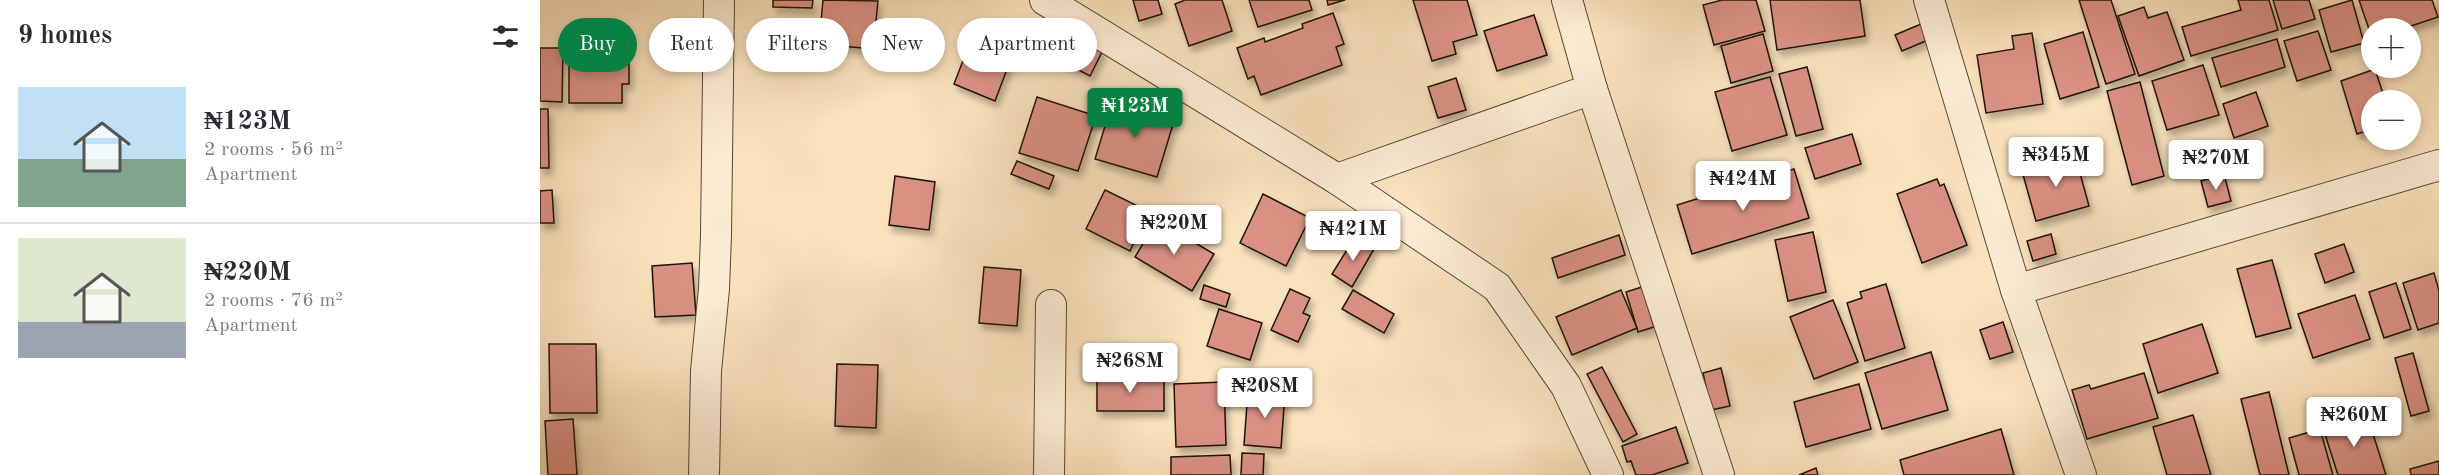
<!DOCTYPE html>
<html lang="en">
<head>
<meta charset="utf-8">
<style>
  body { margin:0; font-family:"Old Standard TT",serif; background:#f2f2f3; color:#2b2b33; height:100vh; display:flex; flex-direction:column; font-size:22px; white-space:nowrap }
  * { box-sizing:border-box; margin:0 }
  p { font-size:20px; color:#7c7c81 }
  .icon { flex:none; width:33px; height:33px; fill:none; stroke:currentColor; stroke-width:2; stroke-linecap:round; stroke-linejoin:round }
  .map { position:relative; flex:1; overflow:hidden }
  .sheet { display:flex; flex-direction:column; background:#fff; width:540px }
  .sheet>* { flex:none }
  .guide { position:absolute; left:18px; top:18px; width:570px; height:54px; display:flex; gap:12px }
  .tools { position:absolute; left:1821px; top:18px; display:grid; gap:12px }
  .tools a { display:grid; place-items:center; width:60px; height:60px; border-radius:50%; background:#fff; box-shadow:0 3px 9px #0003; font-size:30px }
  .price { position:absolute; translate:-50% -51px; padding:0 14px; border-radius:6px; background:#fff; color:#222; font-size:20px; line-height:39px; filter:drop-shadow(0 2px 3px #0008) }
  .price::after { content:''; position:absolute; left:50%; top:36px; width:18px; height:14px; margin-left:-9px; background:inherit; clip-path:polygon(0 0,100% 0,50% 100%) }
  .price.on { background:#0b8043; color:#fff }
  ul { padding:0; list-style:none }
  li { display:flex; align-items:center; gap:18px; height:150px; padding:0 18px }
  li+li { border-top:2px solid #e1e1e2 }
  li span { display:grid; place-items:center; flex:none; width:168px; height:120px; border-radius:0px; color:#555 }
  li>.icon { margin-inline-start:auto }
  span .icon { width:72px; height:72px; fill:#fffc; stroke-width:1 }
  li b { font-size:26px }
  h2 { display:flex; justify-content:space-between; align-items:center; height:72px; padding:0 18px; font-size:26px }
  .pill { padding:0 21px; border-radius:27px; background:#fff; box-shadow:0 3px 9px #0003; font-size:21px; line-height:54px }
  .pill.on { background:#0b8043; color:#fff }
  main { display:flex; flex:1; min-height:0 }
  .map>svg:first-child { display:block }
</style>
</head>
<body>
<main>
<section class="sheet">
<h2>9 homes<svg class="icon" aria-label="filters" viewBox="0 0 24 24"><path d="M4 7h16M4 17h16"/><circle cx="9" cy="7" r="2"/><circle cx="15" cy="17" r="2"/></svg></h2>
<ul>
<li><span style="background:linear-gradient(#bfe0f5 60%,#7fa58c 0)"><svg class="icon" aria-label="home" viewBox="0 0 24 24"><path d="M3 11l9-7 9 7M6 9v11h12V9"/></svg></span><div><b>₦123M</b><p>2 rooms · 56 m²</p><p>Apartment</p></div></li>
<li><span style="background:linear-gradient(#dfe7d0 70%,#9aa5b1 0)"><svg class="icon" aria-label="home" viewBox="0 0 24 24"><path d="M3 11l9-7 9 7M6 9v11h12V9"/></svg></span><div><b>₦220M</b><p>2 rooms · 76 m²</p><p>Apartment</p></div></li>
</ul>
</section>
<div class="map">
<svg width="1899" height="475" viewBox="0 0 1899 475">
  <defs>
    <filter id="shadow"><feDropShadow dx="3.5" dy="6" stdDeviation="3" flood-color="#0004"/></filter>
  </defs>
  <rect width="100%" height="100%" fill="#fae2bd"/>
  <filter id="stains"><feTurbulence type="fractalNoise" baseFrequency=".00333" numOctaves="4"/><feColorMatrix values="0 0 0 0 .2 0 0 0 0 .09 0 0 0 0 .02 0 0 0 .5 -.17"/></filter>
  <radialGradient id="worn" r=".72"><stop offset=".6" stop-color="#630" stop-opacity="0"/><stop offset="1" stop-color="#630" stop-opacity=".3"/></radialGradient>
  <g fill="#da9184" stroke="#201406" stroke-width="1.5" filter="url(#shadow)">
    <polygon points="233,0 273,0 272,8 233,7"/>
    <polygon points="283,0 338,1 333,49 279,44"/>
    <polygon points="593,0 618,0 622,14 599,21"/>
    <polygon points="645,0 682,0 692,31 649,46 635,4"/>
    <polygon points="709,0 769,0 772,10 718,27"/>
    <polygon points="787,0 805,0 788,5"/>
    <polygon points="873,0 927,0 937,35 913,42 916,54 892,61"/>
    <polygon points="1182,0 1216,0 1225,31 1174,45 1163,5"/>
    <polygon points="1230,0 1320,0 1325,36 1237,50"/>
    <polygon points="1539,0 1571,0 1595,74 1566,84"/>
    <polygon points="1698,0 1729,0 1738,30 1651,56 1642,27 1701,10"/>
    <polygon points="1733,0 1769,0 1775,19 1742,29"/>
    <polygon points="1812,0 1824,43 1791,52 1779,10"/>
    <polygon points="1819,0 1892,0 1898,17 1865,28 1832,28 1832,38"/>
    <polygon points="1604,7 1608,18 1627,12 1644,60 1599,76 1578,16"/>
    <polygon points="793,13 804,44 796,47 802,65 721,95 714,76 708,79 697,48 724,38 725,42 763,28 762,24"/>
    <polygon points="994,15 1007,55 957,71 944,31"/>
    <polygon points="1381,24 1388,40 1362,51 1355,35"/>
    <polygon points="504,25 535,42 538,36 563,50 550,76 493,46"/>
    <polygon points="1778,31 1791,70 1757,81 1744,41"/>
    <polygon points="1543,32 1559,87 1520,99 1504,44"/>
    <polygon points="1492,33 1503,104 1446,113 1437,55 1474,49 1472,36"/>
    <polygon points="1223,34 1233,71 1191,83 1181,46"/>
    <polygon points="1737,39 1745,67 1681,87 1672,58"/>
    <polygon points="431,40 472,56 455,101 414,84"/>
    <polygon points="29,44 82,45 82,61 89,62 89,84 82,84 82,103 29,103"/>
    <polygon points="0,48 23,48 22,102 0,101"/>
    <polygon points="1663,65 1679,115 1627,130 1612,81"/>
    <polygon points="1267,67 1283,129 1256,136 1239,74"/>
    <polygon points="1835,69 1845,100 1832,100 1832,129 1817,134 1801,81"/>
    <polygon points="1230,77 1247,135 1192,151 1175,92"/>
    <polygon points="916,78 926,110 898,118 888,87"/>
    <polygon points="1600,82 1624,176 1592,185 1567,91"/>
    <polygon points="1716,92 1728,126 1694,138 1683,104"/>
    <polygon points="497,97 556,116 538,171 479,153"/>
    <polygon points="572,103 589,109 591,103 612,109 610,115 634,121 617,177 555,159"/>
    <polygon points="0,109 8,109 9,168 0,168"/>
    <polygon points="1312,134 1321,164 1275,179 1265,148"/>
    <polygon points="1535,155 1549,206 1496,221 1482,171"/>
    <polygon points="477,161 514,176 509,189 471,174"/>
    <polygon points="1254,169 1269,218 1152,254 1137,205"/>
    <polygon points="1684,174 1691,201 1668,207 1661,181"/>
    <polygon points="355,176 395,182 389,230 349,225"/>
    <polygon points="1397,179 1400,186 1404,184 1427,245 1382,263 1357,194"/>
    <polygon points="12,190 14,223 0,223 0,191"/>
    <polygon points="565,190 608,211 590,251 546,229"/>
    <polygon points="723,194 770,218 746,266 700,243"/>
    <polygon points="617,220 674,254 652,291 595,257"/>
    <polygon points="1273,232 1286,292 1248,301 1235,240"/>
    <polygon points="1511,234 1516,254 1493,261 1487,241"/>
    <polygon points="1079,235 1085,255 1018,278 1012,258"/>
    <polygon points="815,237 834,249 812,287 792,274"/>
    <polygon points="1804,244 1814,272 1785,283 1775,254"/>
    <polygon points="1732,260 1751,328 1716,337 1697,269"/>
    <polygon points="152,263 156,315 115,317 112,266"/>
    <polygon points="444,267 481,270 477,326 439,323"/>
    <polygon points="1894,273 1899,291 1899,323 1878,330 1863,283"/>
    <polygon points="1856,283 1871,329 1844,338 1829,292"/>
    <polygon points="1346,284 1365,348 1325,361 1307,303 1322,298 1320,292"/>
    <polygon points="664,285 690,294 686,307 660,299"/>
    <polygon points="1102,287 1114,327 1098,332 1086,292"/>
    <polygon points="750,289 770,298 763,313 770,316 758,342 731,330"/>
    <polygon points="813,290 854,314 844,333 802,309"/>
    <polygon points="1081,290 1097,328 1032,355 1016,317"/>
    <polygon points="1815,295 1830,339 1773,358 1758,314"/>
    <polygon points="1293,300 1318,362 1274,379 1250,317"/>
    <polygon points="679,309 722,323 710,360 667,346"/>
    <polygon points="1463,322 1473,352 1450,359 1440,330"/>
    <polygon points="1662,324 1678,373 1618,393 1603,344"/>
    <polygon points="9,344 56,344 57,413 10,413"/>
    <polygon points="1391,352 1408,410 1342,429 1325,373"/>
    <polygon points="1873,353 1889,411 1871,416 1855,358"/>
    <polygon points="297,364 338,365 336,428 295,426"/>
    <polygon points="1062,367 1097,434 1083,442 1047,374"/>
    <polygon points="1181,368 1190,406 1171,410 1163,373"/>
    <polygon points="1604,373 1618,418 1547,439 1532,390 1549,385 1551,389"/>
    <polygon points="557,377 624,378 624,411 557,411"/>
    <polygon points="684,382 686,445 636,447 634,384"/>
    <polygon points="1319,384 1331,429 1266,447 1254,402"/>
    <polygon points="708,390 745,393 741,448 704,445"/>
    <polygon points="1729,392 1749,475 1720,475 1701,399"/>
    <polygon points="1653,415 1671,475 1627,475 1613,427"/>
    <polygon points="1827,415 1846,475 1798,475 1783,428"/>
    <polygon points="33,419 37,475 8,475 5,421"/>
    <polygon points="1136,427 1148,463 1112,475 1096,475 1091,461 1087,462 1082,446"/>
    <polygon points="1461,429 1474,475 1364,475 1360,460"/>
    <polygon points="1780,429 1793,475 1759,475 1749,438"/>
    <polygon points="702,453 724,454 723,475 701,475"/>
    <polygon points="690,455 691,475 631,475 631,457"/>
    <polygon points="1899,461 1899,475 1871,475 1870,469"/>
    <polygon points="1276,468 1278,475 1259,475"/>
  </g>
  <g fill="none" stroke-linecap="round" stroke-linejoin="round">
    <g stroke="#564834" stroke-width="32">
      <g id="street">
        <polyline points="505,0 797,179 957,287 1026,386 1068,475"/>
        <polyline points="1027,0 1052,89 1179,475"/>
        <polyline points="1389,0 1476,290 1541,475"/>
        <polyline points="797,179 1052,89"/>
        <polyline points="1476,290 1899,165"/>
        <polyline points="164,475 166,371 174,289 176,235 179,0"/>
        <polyline points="509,475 511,305"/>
      </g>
    </g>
    <use href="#street" stroke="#fcecd4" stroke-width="30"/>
  </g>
  <rect width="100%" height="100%" filter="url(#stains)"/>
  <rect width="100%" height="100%" fill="url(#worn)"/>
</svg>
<div class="tools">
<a>+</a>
<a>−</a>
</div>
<b class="price on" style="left:595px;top:139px">₦123M</b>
<b class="price" style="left:1516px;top:188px">₦345M</b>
<b class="price" style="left:1676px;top:191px">₦270M</b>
<b class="price" style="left:1203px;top:212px">₦424M</b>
<b class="price" style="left:634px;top:256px">₦220M</b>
<b class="price" style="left:813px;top:262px">₦421M</b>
<b class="price" style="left:590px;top:394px">₦268M</b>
<b class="price" style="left:725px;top:419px">₦208M</b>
<b class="price" style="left:1814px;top:448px">₦260M</b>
<div class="guide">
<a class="pill on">Buy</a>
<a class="pill">Rent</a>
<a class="pill">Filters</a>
<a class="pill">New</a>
<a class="pill">Apartment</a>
</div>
</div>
</main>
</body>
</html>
